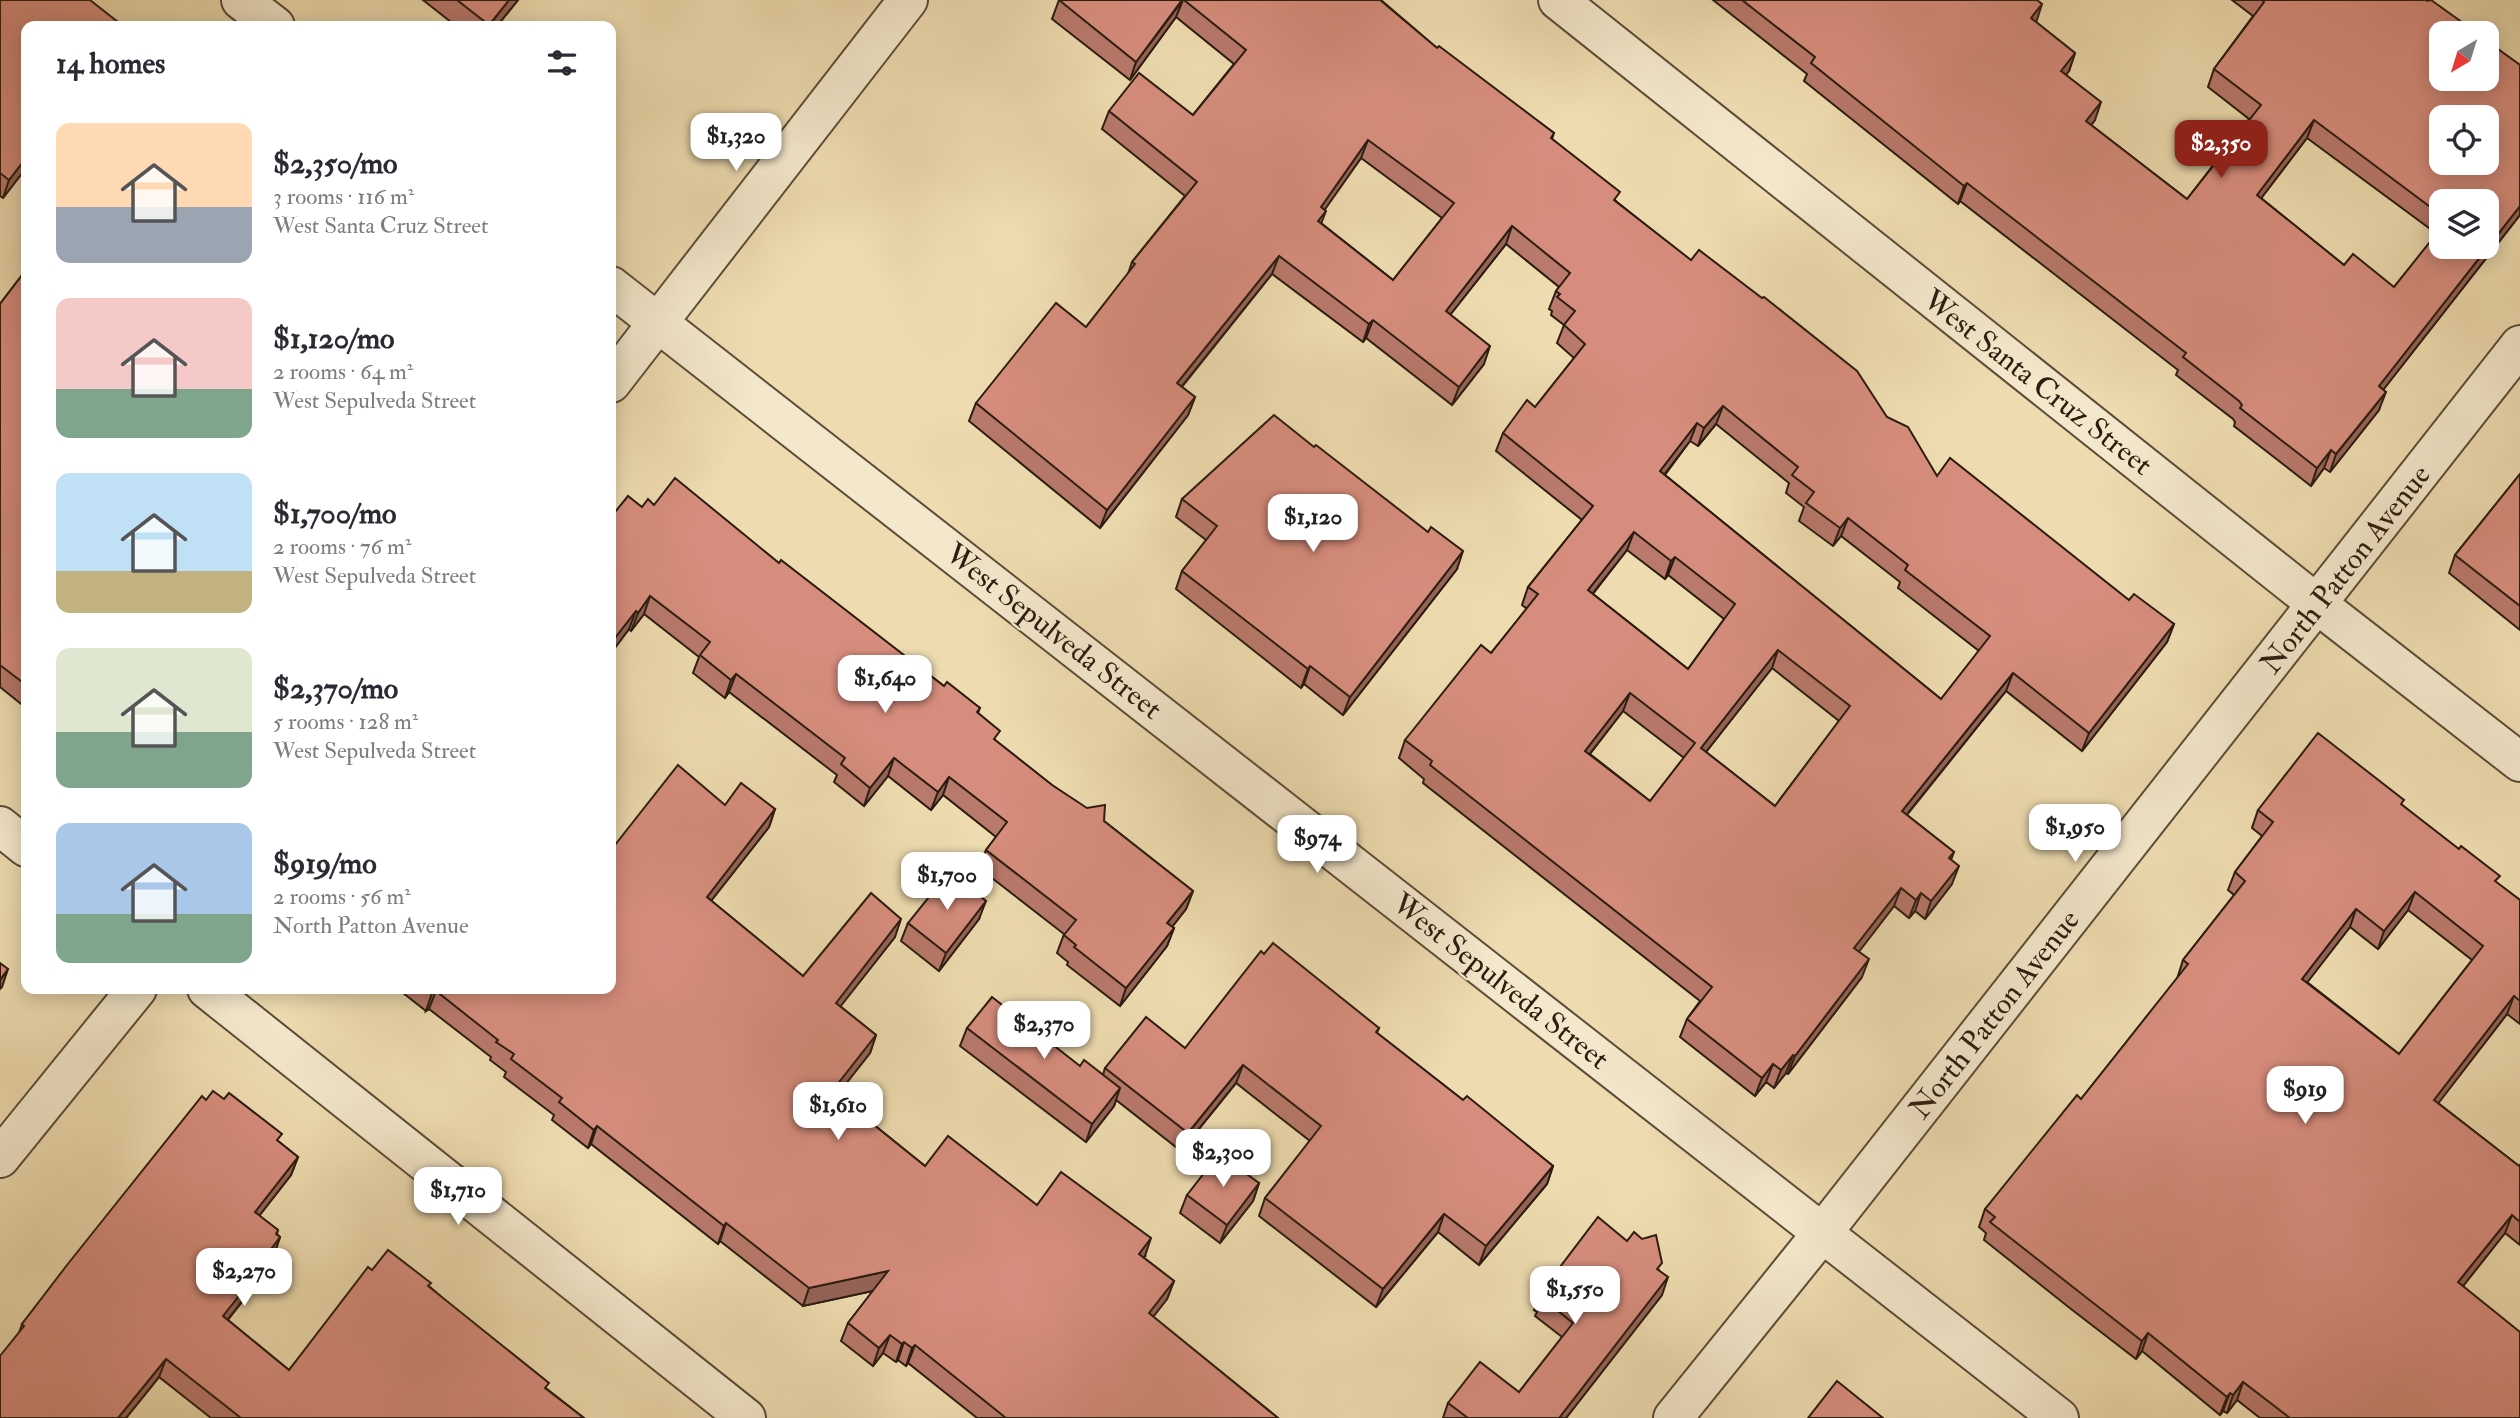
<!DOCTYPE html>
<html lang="en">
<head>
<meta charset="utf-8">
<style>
  body { margin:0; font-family:"IM FELL Double Pica",serif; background:#f2f2f3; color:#2b2b33; height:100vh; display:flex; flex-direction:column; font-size:26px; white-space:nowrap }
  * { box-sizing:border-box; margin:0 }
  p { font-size:23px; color:#7c7c81 }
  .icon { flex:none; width:38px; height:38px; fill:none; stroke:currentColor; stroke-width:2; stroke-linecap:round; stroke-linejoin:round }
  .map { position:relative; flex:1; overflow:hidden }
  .panel { position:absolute; left:21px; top:21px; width:595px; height:973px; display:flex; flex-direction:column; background:#fff; border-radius:14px; box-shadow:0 4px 18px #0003 }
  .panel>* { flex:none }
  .needle { width:46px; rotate:218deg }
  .buttons { position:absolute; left:2429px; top:21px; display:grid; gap:14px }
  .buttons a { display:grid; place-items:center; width:70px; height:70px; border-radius:14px; background:#fff; box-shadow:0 4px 18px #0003; font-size:35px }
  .price { position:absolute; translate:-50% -60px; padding:0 16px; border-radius:14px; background:#fff; color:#222; font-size:23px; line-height:46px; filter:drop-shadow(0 2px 4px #0008) }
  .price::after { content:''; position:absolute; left:50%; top:42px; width:21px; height:16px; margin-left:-10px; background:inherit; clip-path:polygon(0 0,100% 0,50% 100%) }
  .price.selected { background:#8f2418; color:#fff }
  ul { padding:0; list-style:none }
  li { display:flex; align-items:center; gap:21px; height:175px; padding:0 35px }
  li span { display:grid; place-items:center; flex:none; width:196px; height:140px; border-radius:14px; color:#555 }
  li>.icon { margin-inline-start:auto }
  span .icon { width:84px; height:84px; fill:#fffc; stroke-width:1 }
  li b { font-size:30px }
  h2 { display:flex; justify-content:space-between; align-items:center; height:84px; padding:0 35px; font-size:30px }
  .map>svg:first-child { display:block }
</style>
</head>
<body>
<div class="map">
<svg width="2520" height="1418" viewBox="0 0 2520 1418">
  <rect width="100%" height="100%" fill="#eedcb0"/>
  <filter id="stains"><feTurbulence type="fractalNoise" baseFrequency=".00286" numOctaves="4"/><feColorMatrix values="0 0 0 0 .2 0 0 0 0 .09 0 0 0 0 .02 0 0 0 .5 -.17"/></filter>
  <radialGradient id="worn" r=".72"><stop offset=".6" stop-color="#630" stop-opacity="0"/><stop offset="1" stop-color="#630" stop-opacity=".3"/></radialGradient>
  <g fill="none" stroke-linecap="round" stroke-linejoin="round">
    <g stroke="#5c4c38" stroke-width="42">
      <g id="street">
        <polyline points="241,0 275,26"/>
        <polyline points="1558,0 2317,604 2520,762"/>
        <polyline points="611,286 2059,1418"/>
        <polyline points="611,383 908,0"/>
        <polyline points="0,826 26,847"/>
        <polyline points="207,989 746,1418"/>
        <polyline points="0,1158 137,989"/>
        <polyline points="1673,1418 1823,1232 2520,345"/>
      </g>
    </g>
    <use href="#street" stroke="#f4e8cc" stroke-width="38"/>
  </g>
  <g fill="#b9796c" stroke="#2b1c10" stroke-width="2" fill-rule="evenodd">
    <polygon points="0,0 26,26 26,168 3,198 0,196"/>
    <polygon points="423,0 518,0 497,26 456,26"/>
    <path d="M 1059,0 L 1381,0 L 1437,48 L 1554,133 L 1552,139 L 1617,202 L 1887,417 L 1937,476 L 2129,600 L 2174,624 L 2167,642 L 2082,751 L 2006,691 L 1907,815 L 1954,852 L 1951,860 L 1952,884 L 1925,919 L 1915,911 L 1909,918 L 1894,906 L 1859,951 L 1862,977 L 1788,1074 L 1786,1073 L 1774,1088 L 1766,1082 L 1755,1096 L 1680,1037 L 1687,1019 L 1700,1001 L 1423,783 L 1424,779 L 1399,758 L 1405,740 L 1491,653 L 1527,609 L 1522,605 L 1528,587 L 1582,520 L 1496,451 L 1503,433 L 1535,407 L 1574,358 L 1557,343 L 1564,325 L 1551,315 L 1552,311 L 1549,309 L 1556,291 L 1559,287 L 1506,244 L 1450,315 L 1484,364 L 1452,405 L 1366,338 L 1363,342 L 1272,274 L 1182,387 L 1195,397 L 1188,415 L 1100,528 L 969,421 L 976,403 L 1086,327 L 1128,274 L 1132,262 L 1185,196 L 1102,129 L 1109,111 L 1193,115 L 1234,64 L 1176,17 L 1130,80 L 1052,19 ZM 1361,158 L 1442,218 L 1393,280 L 1321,223 L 1324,210 ZM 1716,424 L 1789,483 L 1786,493 L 1804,507 L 1799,521 L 1833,546 L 1841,536 L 1900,582 L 1898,588 L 1979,651 L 1941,699 L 1665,475 L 1690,441 L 1698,446 ZM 1627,550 L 1665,579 L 1668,575 L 1724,619 L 1688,669 L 1593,594 ZM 1772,668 L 1839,721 L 1775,806 L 1706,752 ZM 1623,711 L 1684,758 L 1650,801 L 1590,754 Z"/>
    <path d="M 1713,0 L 2037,0 L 2036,22 L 2075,53 L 2069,71 L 2066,74 L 2095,120 L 2091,125 L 2187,199 L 2249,119 L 2208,87 L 2214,69 L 2253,16 L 2232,0 L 2426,0 L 2520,65 L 2520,215 L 2383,390 L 2379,410 L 2330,472 L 2324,468 L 2311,486 L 2234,426 L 2235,422 L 2233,419 L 2176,375 L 2178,370 L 1960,201 L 1958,204 L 1804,81 L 1807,74 ZM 2307,138 L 2437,234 L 2394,287 L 2344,265 L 2261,198 ZM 2441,201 L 2487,247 L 2441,247 Z"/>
    <polygon points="26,270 26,708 0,687 0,304"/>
    <polygon points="2520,474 2520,630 2449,573 2455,555"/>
    <polygon points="1182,499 1457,569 1343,715 1304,684 1301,688 1176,589 1182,571 1206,540 1176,517"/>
    <polygon points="654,505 779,563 944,686 980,708 978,713 996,741 1052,785 1104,821 1193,891 1186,909 1172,927 1174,928 1167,946 1120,1006 1067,965 1068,962 1057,953 1064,934 979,868 986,850 996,837 943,795 931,810 888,776 864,806 834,782 837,775 729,692 725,698 693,673 699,657 644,614 631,631 629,629 611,653 611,517"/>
    <polygon points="725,805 775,809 769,827 711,901 803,976 895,937 840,1006 876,1035 870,1053 837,1095 925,1166 1037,1205 1145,1256 1143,1257 1174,1281 1167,1299 1153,1317 1278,1418 977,1418 908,1363 906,1366 898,1360 896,1362 883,1353 873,1366 841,1341 848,1323 873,1291 803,1306 720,1241 718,1244 591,1144 588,1148 552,1120 554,1115 504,1077 506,1072 490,1060 491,1057 429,1009 426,1011 398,989 611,989"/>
    <path d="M 2402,805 L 2497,883 L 2520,900 L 2520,1024 L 2507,1014 L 2438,1103 L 2519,1166 L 2520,1165 L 2520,1245 L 2505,1233 L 2463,1286 L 2520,1418 L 2260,1418 L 2237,1400 L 2227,1413 L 2223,1411 L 2220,1415 L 2142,1351 L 2136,1359 L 2071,1309 L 1984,1240 L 1986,1233 L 1979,1227 L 1985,1209 L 2081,1099 L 2177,979 L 2183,960 L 2234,895 L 2228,890 L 2235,872 L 2262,836 L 2252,828 L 2258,810 ZM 2408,910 L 2472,960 L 2399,1054 L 2307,982 L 2350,927 L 2378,949 Z"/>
    <polygon points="979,919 939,971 901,941 908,923"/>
    <polygon points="967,1028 1080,1066 1103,1075 1105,1068 1379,1028 1377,1033 1463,1100 1553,1166 1547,1184 1479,1265 1438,1232 1376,1307 1259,1216 1265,1198 1310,1141 1236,1083 1181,1151 1116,1100 1114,1106 1086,1142 960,1046"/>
    <polygon points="206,1100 279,1142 298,1157 291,1175 259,1216 278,1230 277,1234 280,1237 274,1255 266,1266 262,1276 228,1320 289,1370 372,1270 430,1287 547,1389 584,1418 211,1418 159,1377 126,1418 0,1418 19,1333 22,1324"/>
    <polygon points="1259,1183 1253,1201 1220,1243 1180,1213 1187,1195"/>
    <polygon points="1659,1270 1662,1295 1566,1418 1443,1418 1448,1403 1519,1392 1562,1337 1535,1316 1537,1312 1534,1310 1541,1292"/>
  </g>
  <g fill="#966358" stroke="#2b1c10" stroke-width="2">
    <polygon points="509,0 518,0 497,26 489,26"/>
    <polygon points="1183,0 1176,17 1130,80 1136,62"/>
    <polygon points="2042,4 2036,23 2031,18"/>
    <polygon points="2075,53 2069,71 2055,89 2061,71"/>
    <polygon points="2101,102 2095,120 2080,139 2086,121"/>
    <polygon points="2314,120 2307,138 2250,213 2257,195"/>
    <polygon points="1368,140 1361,158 1314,225 1321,207"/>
    <polygon points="26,158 26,168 3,198 9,180"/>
    <polygon points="1967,183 1960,201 1958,204 1964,186"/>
    <polygon points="2520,206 2520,215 2372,404 2379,386"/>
    <polygon points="1326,211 1319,229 1318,221"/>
    <polygon points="1512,226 1506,244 1439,329 1446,311"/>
    <polygon points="1279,256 1272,274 1170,401 1177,383"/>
    <polygon points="1373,320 1366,338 1363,342 1369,324"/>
    <polygon points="1490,346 1484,364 1452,405 1459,387"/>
    <polygon points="2386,392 2379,410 2330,472 2336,454"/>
    <polygon points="1195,397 1188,415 1100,528 1107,510"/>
    <polygon points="1723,406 1716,424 1698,446 1704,428"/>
    <polygon points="1697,423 1690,441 1653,489 1660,471"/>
    <polygon points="2331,450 2324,468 2311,486 2317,468"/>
    <polygon points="1848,518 1841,536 1833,546 1840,528"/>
    <polygon points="1634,532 1627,550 1581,608 1588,590"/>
    <polygon points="1463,551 1457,569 1343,715 1350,697"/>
    <polygon points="1675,557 1668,575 1665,579 1671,561"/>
    <polygon points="650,596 644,614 631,631 638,613"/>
    <polygon points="636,611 629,629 611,653 611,643"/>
    <polygon points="2174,624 2167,642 2082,751 2089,733"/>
    <polygon points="1778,650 1772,668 1695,766 1701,748"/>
    <polygon points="1310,666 1304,684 1301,688 1308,669"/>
    <polygon points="2013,673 2006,691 1895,829 1902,811"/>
    <polygon points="736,674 729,692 725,698 731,680"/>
    <polygon points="1630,693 1623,711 1578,769 1585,751"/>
    <polygon points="894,758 888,776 864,806 870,788"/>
    <polygon points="949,777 943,795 931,810 938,792"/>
    <polygon points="775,809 769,827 700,915 707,897"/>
    <polygon points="1959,866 1952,884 1925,919 1931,901"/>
    <polygon points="1901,888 1894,906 1848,966 1854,948"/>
    <polygon points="1193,891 1186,909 1161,941 1167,923"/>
    <polygon points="2415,892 2408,910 2378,949 2384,931"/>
    <polygon points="1921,893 1915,911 1909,918 1916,900"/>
    <polygon points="986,901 979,919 939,971 946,953"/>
    <polygon points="2356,909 2350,927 2296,997 2302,979"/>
    <polygon points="901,919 895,937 829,1021 836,1003"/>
    <polygon points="1174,928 1167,946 1120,1006 1126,988"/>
    <polygon points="1869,959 1862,977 1788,1074 1795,1056"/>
    <polygon points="8,969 2,987 0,989 0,980"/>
    <polygon points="436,991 429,1009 426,1011 432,993"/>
    <polygon points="2514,996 2507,1014 2427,1118 2434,1100"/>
    <polygon points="876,1035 870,1053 826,1109 832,1091"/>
    <polygon points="1793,1055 1786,1073 1774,1088 1781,1070"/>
    <polygon points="1773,1064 1766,1082 1755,1096 1762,1078"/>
    <polygon points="1243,1065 1236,1083 1181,1151 1188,1133"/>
    <polygon points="1120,1088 1114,1106 1086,1142 1092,1124"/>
    <polygon points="597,1126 591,1144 588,1148 594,1130"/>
    <polygon points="298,1157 291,1175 248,1230 255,1212"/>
    <polygon points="1553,1166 1547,1184 1479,1265 1486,1246"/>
    <polygon points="1259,1183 1253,1201 1220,1243 1227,1225"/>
    <polygon points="1444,1214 1438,1232 1376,1307 1383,1289"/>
    <polygon points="2512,1215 2505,1233 2452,1300 2458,1282"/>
    <polygon points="726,1223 720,1241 718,1244 724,1226"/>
    <polygon points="280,1237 274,1255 266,1266 262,1276 216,1334 223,1316"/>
    <polygon points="1151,1238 1145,1256 1132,1272 1139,1254"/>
    <polygon points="888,1271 882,1289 803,1306 809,1288"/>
    <polygon points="1668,1277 1662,1295 1566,1418 1559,1418"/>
    <polygon points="1174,1281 1167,1299 1142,1331 1149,1313"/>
    <polygon points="2148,1333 2142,1351 2136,1359 2142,1341"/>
    <polygon points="890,1335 883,1353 873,1366 879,1348"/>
    <polygon points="904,1342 898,1360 896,1362 902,1344"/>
    <polygon points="915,1345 908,1363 906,1366 912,1348"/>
    <polygon points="166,1359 159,1377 126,1418 118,1418"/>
    <polygon points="2243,1382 2237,1400 2227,1413 2233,1395"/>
    <polygon points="2230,1393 2223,1411 2220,1415 2227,1397"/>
  </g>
  <g fill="#d78d7d" stroke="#2b1c10" stroke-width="2" fill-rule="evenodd">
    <polygon points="0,0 90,0 123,26 26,26 26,158 9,180 0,173"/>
    <polygon points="457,0 509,0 489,25"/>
    <polygon points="1059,0 1182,0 1136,62"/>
    <path d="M 1184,0 L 1380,0 L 1437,48 L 1439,46 L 1554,133 L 1551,138 L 1620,192 L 1614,200 L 1691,260 L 1699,250 L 1762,298 L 1764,297 L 1857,371 L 1887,417 L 1908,427 L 1937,476 L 1950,458 L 2129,600 L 2134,594 L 2174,624 L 2089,733 L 2013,673 L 1902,811 L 1954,852 L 1949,858 L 1959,866 L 1931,901 L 1921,893 L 1916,900 L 1901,888 L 1854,948 L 1869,959 L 1795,1056 L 1793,1055 L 1781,1070 L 1773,1064 L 1762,1078 L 1687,1019 L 1712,987 L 1430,765 L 1432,761 L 1405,740 L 1481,645 L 1491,653 L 1538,594 L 1528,587 L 1593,506 L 1503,433 L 1527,400 L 1535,407 L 1585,344 L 1564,325 L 1575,311 L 1557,297 L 1560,294 L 1556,291 L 1570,273 L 1512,226 L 1446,311 L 1490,346 L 1459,387 L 1373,320 L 1369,324 L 1279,256 L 1177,383 L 1195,397 L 1107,510 L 976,403 L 1056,303 L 1086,327 L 1135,264 L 1132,262 L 1197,182 L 1109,111 L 1139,73 L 1193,115 L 1246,50 ZM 1368,140 L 1454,203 L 1393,280 L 1318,221 L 1326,211 L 1321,207 ZM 1723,406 L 1798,467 L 1792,475 L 1814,492 L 1806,503 L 1840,528 L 1848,518 L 1908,565 L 1905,570 L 1990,636 L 1941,699 L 1660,471 L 1697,423 L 1704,428 ZM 1634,532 L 1671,561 L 1675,557 L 1735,604 L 1688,669 L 1588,590 ZM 1778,650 L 1850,706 L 1775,806 L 1701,748 ZM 1630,693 L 1695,743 L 1650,801 L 1585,751 Z"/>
    <path d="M 1742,0 L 2037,0 L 2042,4 L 2031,18 L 2075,53 L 2061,71 L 2101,102 L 2086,121 L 2187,199 L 2261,105 L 2214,69 L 2264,2 L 2262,0 L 2426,0 L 2427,1 L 2431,0 L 2477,33 L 2441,33 L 2441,79 L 2487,79 L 2487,41 L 2520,65 L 2520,206 L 2379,386 L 2386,392 L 2336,454 L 2331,450 L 2317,468 L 2240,408 L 2242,405 L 2239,401 L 2183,357 L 2186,353 L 1967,183 L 1964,186 L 1811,63 L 1815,57 ZM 2441,117 L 2487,117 L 2487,163 L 2441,163 ZM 2314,120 L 2441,215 L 2441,201 L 2487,201 L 2487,247 L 2441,247 L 2441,228 L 2394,287 L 2353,254 L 2344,265 L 2257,195 Z"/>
    <polygon points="26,270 26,685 0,665 0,304"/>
    <polygon points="1274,415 1314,447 1316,445 1428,532 1431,527 1463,551 1350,697 1310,666 1308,669 1182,571 1217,526 1182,499"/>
    <polygon points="2520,474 2520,606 2455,555"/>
    <polygon points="675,478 779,563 781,560 944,686 947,682 980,708 977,712 1000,731 994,739 1052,785 1087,808 1105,805 1104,821 1193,891 1167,923 1174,928 1126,988 1074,947 1076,945 1064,935 1076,920 986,850 1007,822 949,777 938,792 894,758 870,788 841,764 845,758 736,674 731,680 700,655 710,642 650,596 638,613 636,611 611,643 611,517 628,496 642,507 648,499 654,505"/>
    <path d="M 2318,733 L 2404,800 L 2401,804 L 2459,849 L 2461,846 L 2500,876 L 2495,881 L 2520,900 L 2520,1001 L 2514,996 L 2434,1100 L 2519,1166 L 2520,1165 L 2520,1222 L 2512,1215 L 2458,1282 L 2520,1332 L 2520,1418 L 2290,1418 L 2243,1382 L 2233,1395 L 2230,1393 L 2227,1397 L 2148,1333 L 2142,1341 L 2078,1291 L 1990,1222 L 1995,1217 L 1985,1209 L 2077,1095 L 2081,1099 L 2188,964 L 2183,960 L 2245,881 L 2235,872 L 2273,822 L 2258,810 ZM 2415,892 L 2483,946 L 2399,1054 L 2302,979 L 2356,909 L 2384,931 Z"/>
    <polygon points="678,765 725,805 741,783 775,809 707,897 803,976 871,893 901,919 836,1003 876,1035 832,1091 925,1166 948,1136 1037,1205 1061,1172 1151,1238 1139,1254 1174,1281 1149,1313 1278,1418 1006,1418 915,1345 912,1348 904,1342 902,1344 890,1335 879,1348 848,1323 888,1271 809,1288 726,1223 724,1226 597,1126 594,1130 559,1102 562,1098 511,1059 514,1054 496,1042 498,1040 436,991 432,993 427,989 611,989 611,850"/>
    <polygon points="949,872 986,901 946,953 908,923"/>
    <polygon points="1273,943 1379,1028 1376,1032 1463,1100 1467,1096 1553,1166 1486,1246 1444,1214 1383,1289 1265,1198 1321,1126 1243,1065 1188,1133 1105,1068 1146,1017 1185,1048 1261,951 1264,954"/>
    <polygon points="0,963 8,969 0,980"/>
    <polygon points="992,997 1080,1066 1084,1060 1120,1088 1092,1124 967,1028"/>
    <polygon points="213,1091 224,1099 229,1093 282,1134 277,1140 298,1157 255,1212 278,1230 276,1234 280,1237 266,1256 269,1258 223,1316 289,1370 368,1267 372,1270 388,1250 431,1283 428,1286 549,1383 545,1388 584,1418 241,1418 166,1359 118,1418 0,1418 0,1356 24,1326 22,1324 67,1265 202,1096 206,1100"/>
    <polygon points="1219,1154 1259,1183 1227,1225 1187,1195"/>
    <polygon points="1598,1217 1627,1241 1634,1232 1642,1239 1656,1235 1662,1263 1657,1269 1668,1277 1559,1418 1468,1418 1448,1403 1480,1362 1519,1392 1573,1323 1542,1298 1545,1295 1541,1292"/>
    <polygon points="1837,1381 1883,1418 1808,1418"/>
  </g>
  <g text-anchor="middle" stroke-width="5" stroke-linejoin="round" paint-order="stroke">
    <g font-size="30" fill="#2b1c10" stroke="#f4e8cc">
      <text transform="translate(2038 382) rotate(38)" y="10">West Santa Cruz Street</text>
      <text transform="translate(2345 569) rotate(-52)" y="10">North Patton Avenue</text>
      <text transform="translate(1054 631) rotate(38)" y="10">West Sepulveda Street</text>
      <text transform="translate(1501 981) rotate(38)" y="10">West Sepulveda Street</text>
      <text transform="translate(1994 1014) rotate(-52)" y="10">North Patton Avenue</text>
    </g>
  </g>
  <rect width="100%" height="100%" filter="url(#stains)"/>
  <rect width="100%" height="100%" fill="url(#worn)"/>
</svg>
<div class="buttons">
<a><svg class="needle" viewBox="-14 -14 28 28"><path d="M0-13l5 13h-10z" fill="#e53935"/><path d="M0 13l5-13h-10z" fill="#7c7c81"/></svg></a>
<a><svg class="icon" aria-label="locate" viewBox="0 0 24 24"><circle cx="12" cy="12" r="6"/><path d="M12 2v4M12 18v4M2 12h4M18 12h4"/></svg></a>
<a><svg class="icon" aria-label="layers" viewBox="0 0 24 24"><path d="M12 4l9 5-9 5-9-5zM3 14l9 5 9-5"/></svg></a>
</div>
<b class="price" style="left:736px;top:173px">$1,320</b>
<b class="price selected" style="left:2221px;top:180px">$2,350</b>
<b class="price" style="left:1313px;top:554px">$1,120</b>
<b class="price" style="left:885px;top:715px">$1,640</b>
<b class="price" style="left:2075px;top:864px">$1,950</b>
<b class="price" style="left:1317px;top:875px">$974</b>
<b class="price" style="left:947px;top:912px">$1,700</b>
<b class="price" style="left:1044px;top:1061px">$2,370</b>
<b class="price" style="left:2305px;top:1126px">$919</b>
<b class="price" style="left:838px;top:1142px">$1,610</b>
<b class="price" style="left:1223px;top:1189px">$2,300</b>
<b class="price" style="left:458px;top:1227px">$1,710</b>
<b class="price" style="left:244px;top:1308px">$2,270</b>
<b class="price" style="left:1575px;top:1326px">$1,550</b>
<section class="panel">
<h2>14 homes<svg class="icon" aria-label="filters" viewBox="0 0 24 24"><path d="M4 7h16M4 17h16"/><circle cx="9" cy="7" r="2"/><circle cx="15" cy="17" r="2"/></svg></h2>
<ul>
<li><span style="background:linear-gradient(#ffd9b3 60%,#9aa5b1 0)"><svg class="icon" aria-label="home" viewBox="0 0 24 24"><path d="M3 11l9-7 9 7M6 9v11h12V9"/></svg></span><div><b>$2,350/mo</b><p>3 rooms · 116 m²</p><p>West Santa Cruz Street</p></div></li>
<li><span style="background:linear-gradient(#f6c9c9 65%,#7fa58c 0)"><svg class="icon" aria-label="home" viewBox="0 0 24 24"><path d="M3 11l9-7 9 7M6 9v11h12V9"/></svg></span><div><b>$1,120/mo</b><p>2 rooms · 64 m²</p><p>West Sepulveda Street</p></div></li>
<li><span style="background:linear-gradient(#bfe0f5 70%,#c2b280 0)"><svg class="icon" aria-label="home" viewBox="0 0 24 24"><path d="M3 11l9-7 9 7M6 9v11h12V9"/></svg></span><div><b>$1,700/mo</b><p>2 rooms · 76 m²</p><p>West Sepulveda Street</p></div></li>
<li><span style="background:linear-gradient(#dfe7d0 60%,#7fa58c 0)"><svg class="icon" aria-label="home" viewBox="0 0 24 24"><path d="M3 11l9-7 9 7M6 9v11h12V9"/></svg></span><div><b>$2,370/mo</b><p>5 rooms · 128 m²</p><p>West Sepulveda Street</p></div></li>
<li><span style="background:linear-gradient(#a9c7e8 65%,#7fa58c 0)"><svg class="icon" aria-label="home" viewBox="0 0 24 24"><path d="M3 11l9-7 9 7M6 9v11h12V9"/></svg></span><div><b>$919/mo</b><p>2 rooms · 56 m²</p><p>North Patton Avenue</p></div></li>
</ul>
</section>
</div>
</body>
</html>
